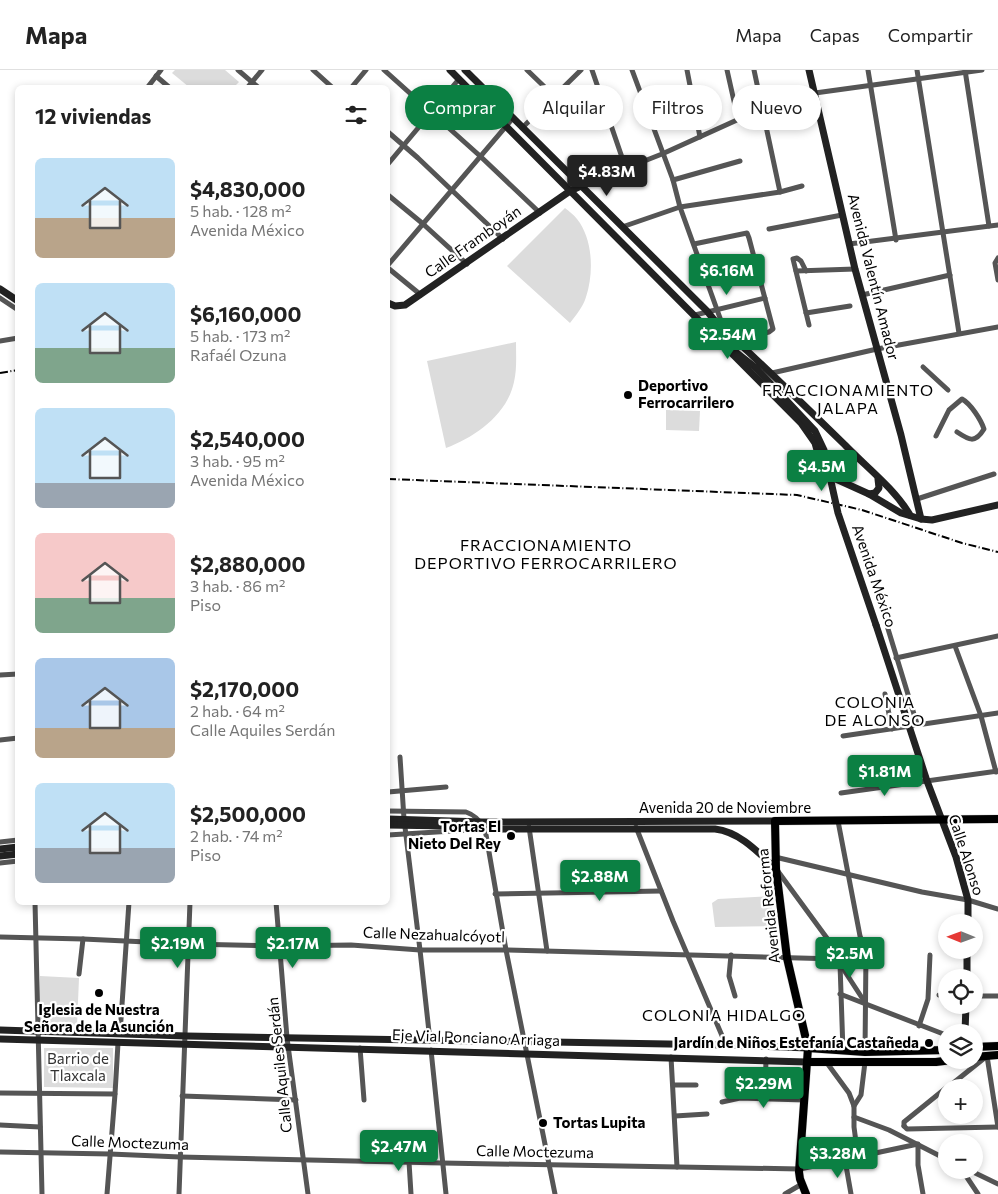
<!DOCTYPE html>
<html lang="es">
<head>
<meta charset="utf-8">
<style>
  body { margin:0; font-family:Commissioner,sans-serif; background:#f2f2f2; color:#222; height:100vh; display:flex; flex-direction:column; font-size:19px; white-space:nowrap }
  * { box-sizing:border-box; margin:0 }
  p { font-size:16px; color:#767676 }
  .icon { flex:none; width:28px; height:28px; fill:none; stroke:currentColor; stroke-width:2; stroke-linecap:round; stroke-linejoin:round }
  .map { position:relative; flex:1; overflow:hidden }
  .panel { position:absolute; left:15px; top:15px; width:375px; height:820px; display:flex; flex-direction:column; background:#fff; border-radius:8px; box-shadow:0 2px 8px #0003 }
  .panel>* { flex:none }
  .banner { position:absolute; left:405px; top:15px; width:475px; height:45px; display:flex; gap:10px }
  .needle { width:32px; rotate:271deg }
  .controls { position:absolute; left:938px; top:844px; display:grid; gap:10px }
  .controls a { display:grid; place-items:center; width:45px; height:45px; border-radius:50%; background:#fff; box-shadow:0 2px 8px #0003; font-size:25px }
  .price { position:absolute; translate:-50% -42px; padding:0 11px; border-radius:5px; background:#0b8043; color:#fff; font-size:16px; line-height:32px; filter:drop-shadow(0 1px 2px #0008) }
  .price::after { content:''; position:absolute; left:50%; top:30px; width:15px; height:11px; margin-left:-8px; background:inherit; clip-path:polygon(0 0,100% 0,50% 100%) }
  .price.selected { background:#222; color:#fff }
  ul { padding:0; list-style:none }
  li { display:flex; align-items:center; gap:15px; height:125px; padding:0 20px }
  li span { display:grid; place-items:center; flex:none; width:140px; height:100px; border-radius:8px; color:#555 }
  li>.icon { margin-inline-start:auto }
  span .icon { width:60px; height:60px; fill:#fffc; stroke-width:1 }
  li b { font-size:21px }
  h2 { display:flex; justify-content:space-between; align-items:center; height:60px; padding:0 20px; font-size:21px }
  .tag { padding:0 18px; border-radius:22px; background:#fff; box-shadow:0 2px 8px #0003; font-size:18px; line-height:45px }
  .tag.selected { background:#0b8043; color:#fff }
  header { display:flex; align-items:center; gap:30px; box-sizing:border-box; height:70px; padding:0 25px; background:#fff; border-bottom:1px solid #e0e0e0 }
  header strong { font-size:24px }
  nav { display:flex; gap:28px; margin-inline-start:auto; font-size:18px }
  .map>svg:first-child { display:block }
</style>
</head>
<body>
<header>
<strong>Mapa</strong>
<nav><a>Mapa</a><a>Capas</a><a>Compartir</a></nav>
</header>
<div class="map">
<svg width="998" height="1124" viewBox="0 0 998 1124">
  <rect width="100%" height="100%" fill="#fff"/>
  <g fill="#dcdcdc">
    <polygon points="175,0 225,0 239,12 234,17 189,17 172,3"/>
    <path d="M 565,138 C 569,141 574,145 577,149 C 593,169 594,203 586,227 C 583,237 576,245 570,253 L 507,196 Z"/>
    <path d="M 516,272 C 516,286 517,299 514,312 C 507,345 475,367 446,378 L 427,291 Z"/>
    <polygon points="666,340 700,341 699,361 666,360"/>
    <polygon points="771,826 773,856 715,857 712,833 718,829"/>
    <polygon points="40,906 79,908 77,956 38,955"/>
    <polygon points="44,978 113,978 113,1018 44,1017"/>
  </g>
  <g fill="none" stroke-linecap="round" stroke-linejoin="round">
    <g stroke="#dbdbdb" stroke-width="9">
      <g id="primary">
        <polyline points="974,977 998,976"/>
        <polyline points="808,978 865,982 946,980"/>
        <polyline points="974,987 998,985"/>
        <polyline points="807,992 936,992 952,990"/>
        <polyline points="806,1124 800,1109 799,1102 808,978 787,888 776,799 775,751 998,749"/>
      </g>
    </g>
    <g stroke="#555" stroke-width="5">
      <polyline points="238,0 259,18"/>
      <polyline points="313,0 333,18"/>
      <polyline points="384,0 480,86 540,143"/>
      <polyline points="527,0 555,27 587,56"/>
      <polyline points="592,0 626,99"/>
      <polyline points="632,0 673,110 680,137 724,259"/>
      <polyline points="687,0 700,67"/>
      <polyline points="727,0 738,49"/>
      <polyline points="754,0 780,122"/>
      <polyline points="868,0 896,170"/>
      <polyline points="917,0 959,263"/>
      <polyline points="965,0 989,156"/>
      <polyline points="156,6 170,18"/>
      <polyline points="147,18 161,0"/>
      <polyline points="247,18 262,0"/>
      <polyline points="351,18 366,0"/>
      <polyline points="522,58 581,0"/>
      <polyline points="388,62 418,88 503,169"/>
      <polyline points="388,94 459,9"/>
      <polyline points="673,110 740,91"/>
      <polyline points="581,116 662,84 783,29 815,23 982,0"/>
      <polyline points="388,125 422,153 467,194"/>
      <polyline points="622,157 680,137 780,122 802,116"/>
      <polyline points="769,159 842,145"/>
      <polyline points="694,174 747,163 749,168 773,259 769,262 722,273"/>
      <polyline points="849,174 998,155"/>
      <polyline points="998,188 995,193 998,210"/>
      <polyline points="388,195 513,48"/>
      <polyline points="388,198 421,225"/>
      <polyline points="796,201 855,199"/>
      <polyline points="806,201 801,191 797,188 793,189 809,255"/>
      <polyline points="706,208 755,196"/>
      <polyline points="862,225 950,205"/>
      <polyline points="0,228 18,240"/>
      <polyline points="806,243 850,236"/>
      <polyline points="695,245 765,228"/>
      <polyline points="0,271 18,268"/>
      <polyline points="923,297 948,320"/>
      <polyline points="772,303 877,279 998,257"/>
      <path d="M 936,366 L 949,340 L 962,329 C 971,334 981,350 984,359 C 975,374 969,370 957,362"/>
      <polyline points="917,429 994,404"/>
      <polyline points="885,549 917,654"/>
      <polyline points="955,576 981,646 996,702"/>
      <polyline points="896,588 998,566"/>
      <polyline points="0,605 18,604"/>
      <polyline points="885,624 892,659"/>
      <polyline points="843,666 998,643"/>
      <polyline points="0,670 18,668"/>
      <polyline points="400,687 404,749 420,880 430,971"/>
      <polyline points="388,722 446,717"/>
      <polyline points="841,723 998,701"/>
      <path d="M 388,741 L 466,742 C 475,745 480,750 485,759 L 506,880 L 555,1124"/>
      <polyline points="838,751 860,866 866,882 865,982"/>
      <polyline points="529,757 547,881"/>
      <polyline points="636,757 673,851 726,975"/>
      <polyline points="388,765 469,760"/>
      <polyline points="0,772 18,770"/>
      <polyline points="775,787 922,822 968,830 998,839"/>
      <polyline points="0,793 18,791"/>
      <polyline points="777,800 832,875 840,894 866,934"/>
      <polyline points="495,824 661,821"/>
      <polyline points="35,832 42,1124"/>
      <polyline points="276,832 287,968 308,1124"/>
      <polyline points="0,867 83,869 189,874 281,876 351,875 420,880 506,880 837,889"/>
      <polyline points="731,885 729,906 735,926"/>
      <polyline points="840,894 843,981"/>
      <polyline points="79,904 83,869"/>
      <polyline points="840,924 946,965"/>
      <polyline points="939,925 946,925"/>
      <polyline points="974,926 998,926"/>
      <polyline points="919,956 928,929 930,885"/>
      <polyline points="120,964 129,832"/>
      <polyline points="360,978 364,1030"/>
      <polyline points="431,980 446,1124"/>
      <polyline points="671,987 677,1097"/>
      <polyline points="827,993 849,1023 854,1036 854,1057 858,1087"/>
      <polyline points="673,1015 696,1015"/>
      <polyline points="947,1018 987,986 998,1057"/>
      <polyline points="0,1023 115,1024"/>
      <polyline points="182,1026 296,1030"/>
      <polyline points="765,1029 766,989"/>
      <polyline points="722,1032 740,1028 805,1030"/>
      <polyline points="854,1036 861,1025 865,992"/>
      <polyline points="675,1046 707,1044"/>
      <polyline points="854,1047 889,1060 946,1089"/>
      <polyline points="0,1055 40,1057"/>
      <polyline points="904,1056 907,1059 998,1057"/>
      <polyline points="904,1056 904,1052 946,1018"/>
      <polyline points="0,1082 110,1084 180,1087 442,1093 800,1099 918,1074 918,1095 923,1124"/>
      <polyline points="845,1090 851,1124"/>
      <polyline points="409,1092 411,1124"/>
      <polyline points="962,1100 978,1124"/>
      <polyline points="969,1100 998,1114"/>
      <polyline points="107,1124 115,1024 118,973"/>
      <polyline points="179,1124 190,832"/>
      <polyline points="785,1124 802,1114"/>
    </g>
    <g stroke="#222" stroke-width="7">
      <polyline points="450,0 801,353 815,373 822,398 827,405 869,424 901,443 921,449 932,450 998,435"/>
      <path d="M 465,0 L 707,241 L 715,251 C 759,291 802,333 845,375 C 866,397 894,418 910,445"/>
      <polyline points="809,0 855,199 901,365 921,449"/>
      <polyline points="0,219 18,231"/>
      <polyline points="388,233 395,236 405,235 570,121 581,116"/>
      <polyline points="733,280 756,298"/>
      <polyline points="869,424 875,423 879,418 878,409"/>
      <polyline points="876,555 927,711 956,787 968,830 968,852"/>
      <polyline points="388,749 482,752 775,751"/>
      <path d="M 388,755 L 448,756 L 485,759 L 715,759 C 740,762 758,782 776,799"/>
      <polyline points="0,779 18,777"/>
      <polyline points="0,786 18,784"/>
      <polyline points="967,908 967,880"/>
      <polyline points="0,960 186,966 726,975 808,978"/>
      <polyline points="965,962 966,935"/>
      <polyline points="0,969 807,992"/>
    </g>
    <use href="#primary" stroke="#000" stroke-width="8"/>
    <g stroke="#000" stroke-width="2" stroke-dasharray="8 2.5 1 2.5" stroke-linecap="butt">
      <polyline points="0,303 18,300"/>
      <polyline points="388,409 797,425 862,440 962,473 998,482"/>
    </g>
    <polyline stroke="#222" stroke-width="7" points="756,298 815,361 824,380 838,443 876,555"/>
  </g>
  <g fill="#000" stroke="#fff" stroke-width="2">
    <circle cx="628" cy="325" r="5"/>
    <circle cx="511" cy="766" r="5"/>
    <circle cx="99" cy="923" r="5"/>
    <circle cx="929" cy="973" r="5"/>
    <circle cx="543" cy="1053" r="5"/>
  </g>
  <g text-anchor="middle" stroke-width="4.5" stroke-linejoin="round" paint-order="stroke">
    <g font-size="15" fill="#000" stroke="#fff">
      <text transform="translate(473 172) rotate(-35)" y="5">Calle Framboyán</text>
      <text transform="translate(873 207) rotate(76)" y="5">Avenida Valentín Amador</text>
      <text transform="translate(874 506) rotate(71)" y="5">Avenida México</text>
      <text x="725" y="743">Avenida 20 de Noviembre</text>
      <text transform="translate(966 785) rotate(72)" y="5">Calle Alonso</text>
      <text transform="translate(769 836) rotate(-96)" y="5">Avenida Reforma</text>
      <text transform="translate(434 865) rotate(2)" y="5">Calle Nezahualcóyotl</text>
      <text transform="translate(476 968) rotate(2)" y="5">Eje Vial Ponciano Arriaga</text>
      <text transform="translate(280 995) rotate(-96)" y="5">Calle Aquiles Serdán</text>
      <text transform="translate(130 1073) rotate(2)" y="5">Calle Moctezuma</text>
      <text transform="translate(535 1082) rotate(1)" y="5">Calle Moctezuma</text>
    </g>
    <g font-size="15" font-weight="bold" fill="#000" stroke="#fff" text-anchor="start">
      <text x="638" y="321">Deportivo<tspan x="638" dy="17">Ferrocarrilero</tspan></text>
      <text x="501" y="762" text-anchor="end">Tortas El<tspan x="501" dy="17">Nieto Del Rey</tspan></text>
      <text x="99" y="945" text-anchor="middle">Iglesia de Nuestra<tspan x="99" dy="17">Señora de la Asunción</tspan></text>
      <text x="919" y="978" text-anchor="end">Jardín de Niños Estefanía Castañeda</text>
      <text x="553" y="1058">Tortas Lupita</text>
    </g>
    <g font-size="15" fill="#333" stroke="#fff">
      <text x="78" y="994">Barrio de<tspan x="78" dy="17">Tlaxcala</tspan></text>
    </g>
    <g font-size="16" letter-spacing="1" fill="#000" stroke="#fff">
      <text x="848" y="326">FRACCIONAMIENTO<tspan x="848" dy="18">JALAPA</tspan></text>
      <text x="546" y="481">FRACCIONAMIENTO<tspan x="546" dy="18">DEPORTIVO FERROCARRILERO</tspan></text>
      <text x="875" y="638">COLONIA<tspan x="875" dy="18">DE ALONSO</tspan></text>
      <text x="724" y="951">COLONIA HIDALGO</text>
    </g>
  </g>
</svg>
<div class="controls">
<a><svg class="needle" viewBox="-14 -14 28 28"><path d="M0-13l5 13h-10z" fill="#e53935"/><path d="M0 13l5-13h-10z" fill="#767676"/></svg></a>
<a><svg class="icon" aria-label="locate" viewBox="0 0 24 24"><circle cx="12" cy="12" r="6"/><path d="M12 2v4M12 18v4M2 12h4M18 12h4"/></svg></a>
<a><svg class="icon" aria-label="layers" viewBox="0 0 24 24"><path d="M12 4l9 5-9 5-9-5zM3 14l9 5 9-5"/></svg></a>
<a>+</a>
<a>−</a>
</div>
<b class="price selected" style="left:607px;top:127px">$4.83M</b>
<b class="price" style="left:727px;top:226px">$6.16M</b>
<b class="price" style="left:728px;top:290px">$2.54M</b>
<b class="price" style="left:822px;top:422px">$4.5M</b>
<b class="price" style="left:885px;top:727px">$1.81M</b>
<b class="price" style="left:600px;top:832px">$2.88M</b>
<b class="price" style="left:178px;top:899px">$2.19M</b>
<b class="price" style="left:293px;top:899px">$2.17M</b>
<b class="price" style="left:850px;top:909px">$2.5M</b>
<b class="price" style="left:764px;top:1039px">$2.29M</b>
<b class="price" style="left:399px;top:1102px">$2.47M</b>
<b class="price" style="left:838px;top:1109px">$3.28M</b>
<div class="banner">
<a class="tag selected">Comprar</a>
<a class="tag">Alquilar</a>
<a class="tag">Filtros</a>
<a class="tag">Nuevo</a>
</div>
<section class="panel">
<h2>12 viviendas<svg class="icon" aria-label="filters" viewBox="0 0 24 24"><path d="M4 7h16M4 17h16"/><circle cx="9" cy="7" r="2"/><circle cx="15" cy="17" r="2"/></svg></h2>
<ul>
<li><span style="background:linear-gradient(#bfe0f5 60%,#b9a48a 0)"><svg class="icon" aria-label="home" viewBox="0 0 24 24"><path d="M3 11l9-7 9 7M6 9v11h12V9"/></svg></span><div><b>$4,830,000</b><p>5 hab. · 128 m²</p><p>Avenida México</p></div></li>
<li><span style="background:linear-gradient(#bfe0f5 65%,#7fa58c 0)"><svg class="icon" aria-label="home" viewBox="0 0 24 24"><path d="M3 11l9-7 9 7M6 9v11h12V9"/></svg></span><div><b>$6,160,000</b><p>5 hab. · 173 m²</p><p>Rafaél Ozuna</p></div></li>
<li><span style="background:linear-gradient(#bfe0f5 75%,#9aa5b1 0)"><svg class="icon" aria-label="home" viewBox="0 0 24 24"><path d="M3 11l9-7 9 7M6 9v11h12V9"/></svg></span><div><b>$2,540,000</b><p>3 hab. · 95 m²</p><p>Avenida México</p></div></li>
<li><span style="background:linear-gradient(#f6c9c9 65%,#7fa58c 0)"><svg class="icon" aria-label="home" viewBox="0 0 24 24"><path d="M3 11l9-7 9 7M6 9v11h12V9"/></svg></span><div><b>$2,880,000</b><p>3 hab. · 86 m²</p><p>Piso</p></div></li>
<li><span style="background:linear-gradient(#a9c7e8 70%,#b9a48a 0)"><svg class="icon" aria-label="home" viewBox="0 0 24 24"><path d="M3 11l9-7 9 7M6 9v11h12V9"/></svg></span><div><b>$2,170,000</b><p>2 hab. · 64 m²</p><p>Calle Aquiles Serdán</p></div></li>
<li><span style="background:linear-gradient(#bfe0f5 65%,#9aa5b1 0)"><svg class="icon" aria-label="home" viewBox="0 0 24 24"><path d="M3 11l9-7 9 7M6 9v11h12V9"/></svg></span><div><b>$2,500,000</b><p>2 hab. · 74 m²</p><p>Piso</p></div></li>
</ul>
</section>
</div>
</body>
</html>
